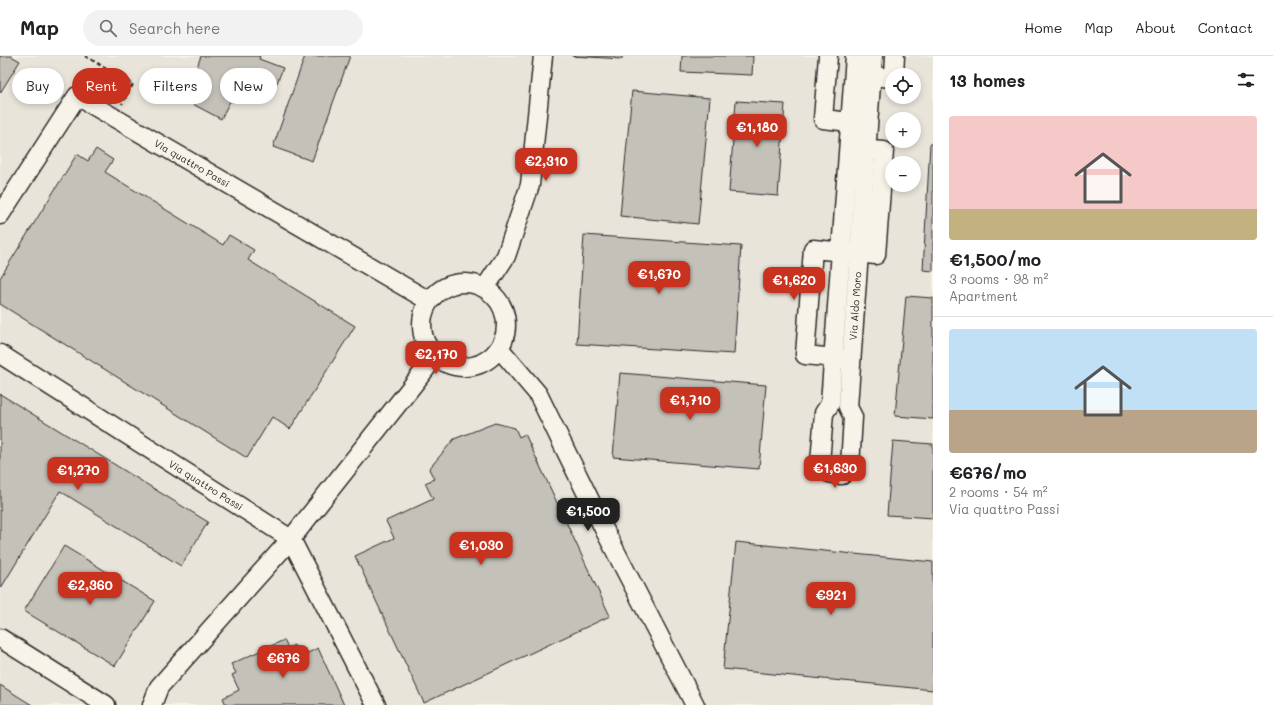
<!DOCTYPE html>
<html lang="en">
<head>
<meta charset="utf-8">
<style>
  body { margin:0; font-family:Mali,sans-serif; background:#f2f2f2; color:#202124; height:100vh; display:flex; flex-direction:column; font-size:15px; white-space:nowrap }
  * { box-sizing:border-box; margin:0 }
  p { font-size:13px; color:#757577 }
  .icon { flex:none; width:22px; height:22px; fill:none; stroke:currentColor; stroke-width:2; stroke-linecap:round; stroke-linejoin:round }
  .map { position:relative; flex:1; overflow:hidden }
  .details { display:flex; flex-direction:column; background:#fff; width:340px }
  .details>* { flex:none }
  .banner { position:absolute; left:12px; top:12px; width:380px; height:36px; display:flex; gap:8px }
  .tools { position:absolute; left:885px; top:12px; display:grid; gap:8px }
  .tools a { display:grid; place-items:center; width:36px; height:36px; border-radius:50%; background:#fff; box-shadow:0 2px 6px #0003; font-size:20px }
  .price { position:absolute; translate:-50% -34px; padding:0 9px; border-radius:8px; background:#c8321e; color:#fff; font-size:13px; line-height:26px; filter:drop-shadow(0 1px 2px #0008) }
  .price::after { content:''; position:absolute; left:50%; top:24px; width:12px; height:9px; margin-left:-6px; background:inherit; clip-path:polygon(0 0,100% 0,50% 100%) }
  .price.current { background:#222; color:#fff }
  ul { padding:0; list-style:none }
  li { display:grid; align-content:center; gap:8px; height:212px; padding:0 16px }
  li+li { border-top:1px solid #e0e0e0 }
  li span { display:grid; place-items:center; height:124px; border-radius:4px; color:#555 }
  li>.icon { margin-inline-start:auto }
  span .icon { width:72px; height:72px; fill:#fffc; stroke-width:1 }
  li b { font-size:17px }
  h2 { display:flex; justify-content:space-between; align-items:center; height:48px; padding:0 16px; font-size:17px }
  .pill { padding:0 14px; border-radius:18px; background:#fff; box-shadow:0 2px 6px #0003; font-size:14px; line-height:36px }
  .pill.current { background:#c8321e; color:#fff }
  header { display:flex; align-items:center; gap:24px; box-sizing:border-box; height:56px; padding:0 20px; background:#fff; border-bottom:1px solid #e0e0e0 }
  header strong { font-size:19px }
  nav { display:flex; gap:22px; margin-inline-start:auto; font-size:14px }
  .search { width:280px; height:36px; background:#f2f2f2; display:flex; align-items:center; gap:10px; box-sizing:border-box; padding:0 14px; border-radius:22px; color:#757577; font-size:15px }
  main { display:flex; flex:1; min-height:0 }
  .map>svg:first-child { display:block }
</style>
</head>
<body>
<header>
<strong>Map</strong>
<div class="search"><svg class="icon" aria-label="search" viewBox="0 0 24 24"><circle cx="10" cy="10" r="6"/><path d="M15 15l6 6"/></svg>Search here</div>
<nav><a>Home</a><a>Map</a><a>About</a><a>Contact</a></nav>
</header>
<main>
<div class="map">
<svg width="933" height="649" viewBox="0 0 933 649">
  <rect width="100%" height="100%" fill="#f7f3e8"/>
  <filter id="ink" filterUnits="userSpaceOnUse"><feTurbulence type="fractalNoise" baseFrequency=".025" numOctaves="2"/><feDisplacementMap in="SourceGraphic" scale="8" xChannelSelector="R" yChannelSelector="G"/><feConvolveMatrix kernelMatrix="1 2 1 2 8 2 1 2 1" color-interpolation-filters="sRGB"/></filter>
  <g filter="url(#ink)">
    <path fill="#e8e4da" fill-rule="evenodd" d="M 0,0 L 933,0 L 933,649 L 0,649 ZM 892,19 L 914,19 L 914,41 L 892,41 ZM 892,63 L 914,63 L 914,85 L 892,85 ZM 892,107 L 914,107 L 914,129 L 892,129 Z"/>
    <g fill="#c4c1b9" stroke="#2b2b2b">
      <polygon points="0,0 11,0 20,5 0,37"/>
      <polygon points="201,0 260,0 259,3 283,12 277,27 244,15 234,46 230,45 221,63 185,44"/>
      <polygon points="305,0 350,0 312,105 273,91"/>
      <polygon points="572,0 622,0 622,3"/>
      <polygon points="682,0 753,0 752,19 681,16"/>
      <polygon points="632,35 710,42 698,168 620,160"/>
      <polygon points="736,45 785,48 778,140 729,136"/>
      <polygon points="930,88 933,88 933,215 923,214"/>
      <polygon points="96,93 113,104 105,116 223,189 229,179 254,194 248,204 355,270 290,373 272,361 247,402 0,248 0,222 77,98 88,105"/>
      <polygon points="584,179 741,190 734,298 577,288"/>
      <polygon points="906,240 933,242 933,363 895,360"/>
      <polygon points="620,317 766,329 759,413 613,401"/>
      <polygon points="0,338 208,466 181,510 60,435 1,532 0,531"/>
      <polygon points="495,367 515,372 519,381 525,378 610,560 424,647 355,500 394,482 386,465 433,443 425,427 434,423 429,413 454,383"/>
      <polygon points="893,385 933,388 933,462 887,459"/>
      <polygon points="736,486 933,506 933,634 723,613"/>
      <polygon points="64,490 155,545 115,610 24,555"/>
      <polygon points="284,584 288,592 294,589 300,601 318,592 344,649 226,649 223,642 239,634 232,619 236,617 231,608"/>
      <polygon points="0,629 32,649 0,649"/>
    </g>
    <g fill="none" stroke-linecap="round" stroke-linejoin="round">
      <g stroke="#2b2b2b" stroke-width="21">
        <g id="street">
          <polyline points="828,0 823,63 850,66"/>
          <polyline points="855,0 830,348 824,357 820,407 829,417 842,419 850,410 853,361 848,351 873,0"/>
          <polyline points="894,19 895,0"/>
          <polyline points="872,20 892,22"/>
          <polyline points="0,159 77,40 429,245"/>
          <circle cx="464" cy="269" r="42"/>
          <polyline points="485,232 506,200 530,129 543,0"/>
          <polyline points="499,292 538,338 605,475 695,649"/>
          <polyline points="0,298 291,483 376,649"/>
          <polyline points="845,303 805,299 813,193 876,199 884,95 855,93"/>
          <polyline points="0,582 106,649"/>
          <polyline points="152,649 159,631 291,483 435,301"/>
        </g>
      </g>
      <polyline stroke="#2b2b2b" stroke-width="2.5" stroke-dasharray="4 3" stroke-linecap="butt" points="85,0 133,28 122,48"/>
      <use href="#street" stroke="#f7f3e8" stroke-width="18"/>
    </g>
  </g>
  <g text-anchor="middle" stroke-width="3" stroke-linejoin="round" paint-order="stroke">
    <g font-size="10" fill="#2b2b2b" stroke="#f7f3e8">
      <text transform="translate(192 107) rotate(30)" y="4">Via quattro Passi</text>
      <text transform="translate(855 250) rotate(-86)" y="4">Via Aldo Moro</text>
      <text transform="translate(206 429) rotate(32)" y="4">Via quattro Passi</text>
    </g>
  </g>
</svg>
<div class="tools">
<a><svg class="icon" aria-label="locate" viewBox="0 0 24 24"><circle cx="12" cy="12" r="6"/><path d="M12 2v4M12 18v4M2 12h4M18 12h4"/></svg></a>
<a>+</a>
<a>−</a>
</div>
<b class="price" style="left:757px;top:92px">€1,180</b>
<b class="price" style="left:546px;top:126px">€2,310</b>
<b class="price" style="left:659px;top:239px">€1,670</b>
<b class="price" style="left:794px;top:245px">€1,620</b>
<b class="price" style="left:436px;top:319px">€2,170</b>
<b class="price" style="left:690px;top:365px">€1,710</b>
<b class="price" style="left:835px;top:433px">€1,630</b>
<b class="price" style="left:78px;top:435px">€1,270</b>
<b class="price current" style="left:588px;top:476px">€1,500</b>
<b class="price" style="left:481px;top:510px">€1,030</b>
<b class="price" style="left:90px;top:550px">€2,360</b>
<b class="price" style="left:831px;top:560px">€921</b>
<b class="price" style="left:283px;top:623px">€676</b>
<div class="banner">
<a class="pill">Buy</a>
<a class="pill current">Rent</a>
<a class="pill">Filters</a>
<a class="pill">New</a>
</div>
</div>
<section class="details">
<h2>13 homes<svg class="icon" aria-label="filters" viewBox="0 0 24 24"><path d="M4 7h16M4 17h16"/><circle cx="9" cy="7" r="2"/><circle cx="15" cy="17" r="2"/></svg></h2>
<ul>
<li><span style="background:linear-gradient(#f6c9c9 75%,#c2b280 0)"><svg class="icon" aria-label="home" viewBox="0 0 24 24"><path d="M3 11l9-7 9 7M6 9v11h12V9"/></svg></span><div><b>€1,500/mo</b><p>3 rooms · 98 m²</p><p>Apartment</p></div></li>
<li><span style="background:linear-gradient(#bfe0f5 65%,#b9a48a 0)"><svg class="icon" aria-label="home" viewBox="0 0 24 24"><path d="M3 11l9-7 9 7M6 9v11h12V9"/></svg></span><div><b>€676/mo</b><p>2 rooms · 54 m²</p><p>Via quattro Passi</p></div></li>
</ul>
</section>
</main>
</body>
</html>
